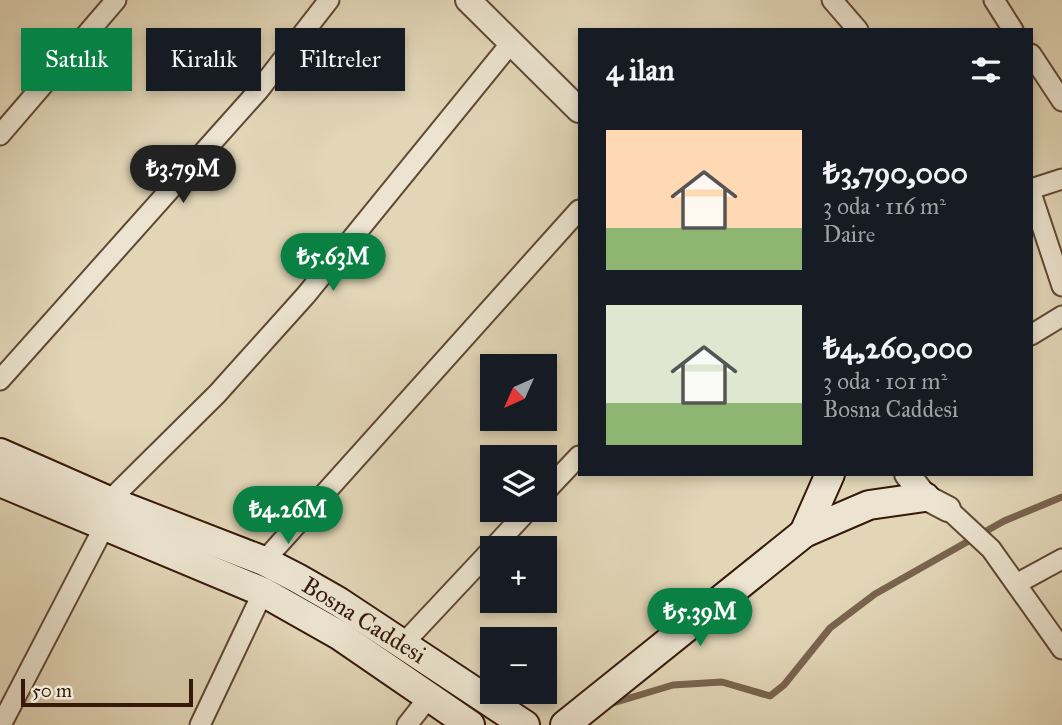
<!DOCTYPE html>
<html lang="tr">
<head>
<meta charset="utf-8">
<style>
  body { margin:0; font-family:"IM FELL Great Primer",serif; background:#20242c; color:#f1f3f6; height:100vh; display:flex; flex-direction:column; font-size:26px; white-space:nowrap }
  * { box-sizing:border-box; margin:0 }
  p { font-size:23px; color:#9ea1a6 }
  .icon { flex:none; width:38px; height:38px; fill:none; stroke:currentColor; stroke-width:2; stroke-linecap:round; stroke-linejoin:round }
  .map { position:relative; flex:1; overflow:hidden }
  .sheet { position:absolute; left:578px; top:28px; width:455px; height:448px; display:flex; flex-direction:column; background:#171b24; border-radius:0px; box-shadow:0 4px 10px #0003 }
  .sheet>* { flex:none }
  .banner { position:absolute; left:21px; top:28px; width:452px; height:63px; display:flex; gap:14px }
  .needle { width:46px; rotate:225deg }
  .tools { position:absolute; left:480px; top:354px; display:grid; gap:14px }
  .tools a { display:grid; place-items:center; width:77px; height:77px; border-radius:0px; background:#171b24; box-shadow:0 4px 10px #0003; font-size:35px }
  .scale { position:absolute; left:21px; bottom:18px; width:172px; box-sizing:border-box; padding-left:7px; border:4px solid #35190a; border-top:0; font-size:19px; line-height:24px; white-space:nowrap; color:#35190a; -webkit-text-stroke:5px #ece4d0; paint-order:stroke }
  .price { position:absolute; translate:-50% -60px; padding:0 16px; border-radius:24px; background:#0b8043; color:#fff; font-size:23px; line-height:46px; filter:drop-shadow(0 2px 4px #0008) }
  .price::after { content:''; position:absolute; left:50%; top:42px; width:21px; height:16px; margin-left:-10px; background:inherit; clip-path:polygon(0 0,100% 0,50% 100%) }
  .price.on { background:#222; color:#fff }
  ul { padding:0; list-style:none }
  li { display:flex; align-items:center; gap:21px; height:175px; padding:0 28px }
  li span { display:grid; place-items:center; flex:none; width:196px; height:140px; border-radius:0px; color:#555 }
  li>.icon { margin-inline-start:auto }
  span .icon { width:84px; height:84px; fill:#fffc; stroke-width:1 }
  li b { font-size:30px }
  h2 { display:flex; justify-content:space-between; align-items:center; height:84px; padding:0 28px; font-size:30px }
  .tag { padding:0 24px; border-radius:0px; background:#171b24; box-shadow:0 4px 10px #0003; font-size:24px; line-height:63px }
  .tag.on { background:#0b8043; color:#fff }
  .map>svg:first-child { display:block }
</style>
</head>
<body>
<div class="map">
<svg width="1062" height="725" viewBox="0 0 1062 725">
  <rect width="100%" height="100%" fill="#e2d6b7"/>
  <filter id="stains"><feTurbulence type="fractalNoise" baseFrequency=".00286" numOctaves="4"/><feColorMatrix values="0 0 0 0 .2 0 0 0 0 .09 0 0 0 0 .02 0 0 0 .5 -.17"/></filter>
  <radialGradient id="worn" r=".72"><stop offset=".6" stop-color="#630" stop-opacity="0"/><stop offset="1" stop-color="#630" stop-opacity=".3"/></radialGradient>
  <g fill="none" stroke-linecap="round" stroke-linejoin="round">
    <polyline stroke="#79644e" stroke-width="7" points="613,703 673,685 722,682 770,696 784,685 830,628 875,594 1004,521 1062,497"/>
    <g stroke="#604835" stroke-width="23">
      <g id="minor">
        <polyline points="832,0 858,30"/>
        <polyline points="994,0 1013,30"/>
        <polyline points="1031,54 1062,101"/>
        <polyline points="0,135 116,0"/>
        <polyline points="1031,189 1062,179"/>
        <polyline points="1031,193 1062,286"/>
        <polyline points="1031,335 1062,316"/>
        <polyline points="0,380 259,90 329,0"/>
        <polyline points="544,493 579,456"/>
        <polyline points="109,501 217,394 306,295 511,43"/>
        <polyline points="948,509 991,549 1062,649"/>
        <polyline points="493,548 529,509"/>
        <polyline points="264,561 579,210"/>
        <polyline points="1018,583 1062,559"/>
        <polyline points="403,644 492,549"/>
        <polyline points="1,725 104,527"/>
        <polyline points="200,725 263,592"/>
        <polyline points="407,725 429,697"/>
      </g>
    </g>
    <g stroke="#604835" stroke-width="28">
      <g id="tertiary">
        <polyline points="468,0 579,110"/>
        <polyline points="907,474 925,497 948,509"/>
      </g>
    </g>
    <g stroke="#35190a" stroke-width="32">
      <g id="secondary">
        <polyline points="0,453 109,501 264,561 297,578 339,602 525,725"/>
        <polyline points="0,482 263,592 339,635 470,725"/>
        <polyline points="804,533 830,474"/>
        <polyline points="565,725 804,533 869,505 925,497"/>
      </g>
    </g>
    <use href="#minor" stroke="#ece4d0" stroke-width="19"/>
    <use href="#tertiary" stroke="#ece4d0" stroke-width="24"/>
    <use href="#secondary" stroke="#ece4d0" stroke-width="28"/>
  </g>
  <g text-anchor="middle" stroke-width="5" stroke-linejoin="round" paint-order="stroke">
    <g font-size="24" fill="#35190a" stroke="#ece4d0">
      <text transform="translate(364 620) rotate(32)" y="8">Bosna Caddesi</text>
    </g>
  </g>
  <rect width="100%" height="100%" filter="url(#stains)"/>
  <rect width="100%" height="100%" fill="url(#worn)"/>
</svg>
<div class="tools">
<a><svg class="needle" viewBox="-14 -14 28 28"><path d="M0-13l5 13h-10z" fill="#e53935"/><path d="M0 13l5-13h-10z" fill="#9ea1a6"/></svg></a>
<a><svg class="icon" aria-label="layers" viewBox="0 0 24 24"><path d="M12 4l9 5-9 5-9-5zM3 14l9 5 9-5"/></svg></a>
<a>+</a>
<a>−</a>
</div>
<div class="scale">50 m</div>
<b class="price on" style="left:183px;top:205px">₺3.79M</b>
<b class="price" style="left:333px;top:293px">₺5.63M</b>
<b class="price" style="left:288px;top:546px">₺4.26M</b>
<b class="price" style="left:700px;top:648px">₺5.39M</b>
<div class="banner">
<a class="tag on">Satılık</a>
<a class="tag">Kiralık</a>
<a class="tag">Filtreler</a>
</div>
<section class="sheet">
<h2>4 ilan<svg class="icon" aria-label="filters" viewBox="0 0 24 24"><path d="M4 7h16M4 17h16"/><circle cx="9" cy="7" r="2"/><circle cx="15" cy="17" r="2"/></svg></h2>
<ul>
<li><span style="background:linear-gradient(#ffd9b3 70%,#8fb573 0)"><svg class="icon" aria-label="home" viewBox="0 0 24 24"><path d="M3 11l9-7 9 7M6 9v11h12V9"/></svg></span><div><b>₺3,790,000</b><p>3 oda · 116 m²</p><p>Daire</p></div></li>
<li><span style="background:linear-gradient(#dfe7d0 70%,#8fb573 0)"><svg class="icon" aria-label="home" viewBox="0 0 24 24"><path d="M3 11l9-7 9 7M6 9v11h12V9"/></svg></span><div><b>₺4,260,000</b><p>3 oda · 101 m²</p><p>Bosna Caddesi</p></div></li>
</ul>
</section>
</div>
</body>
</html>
